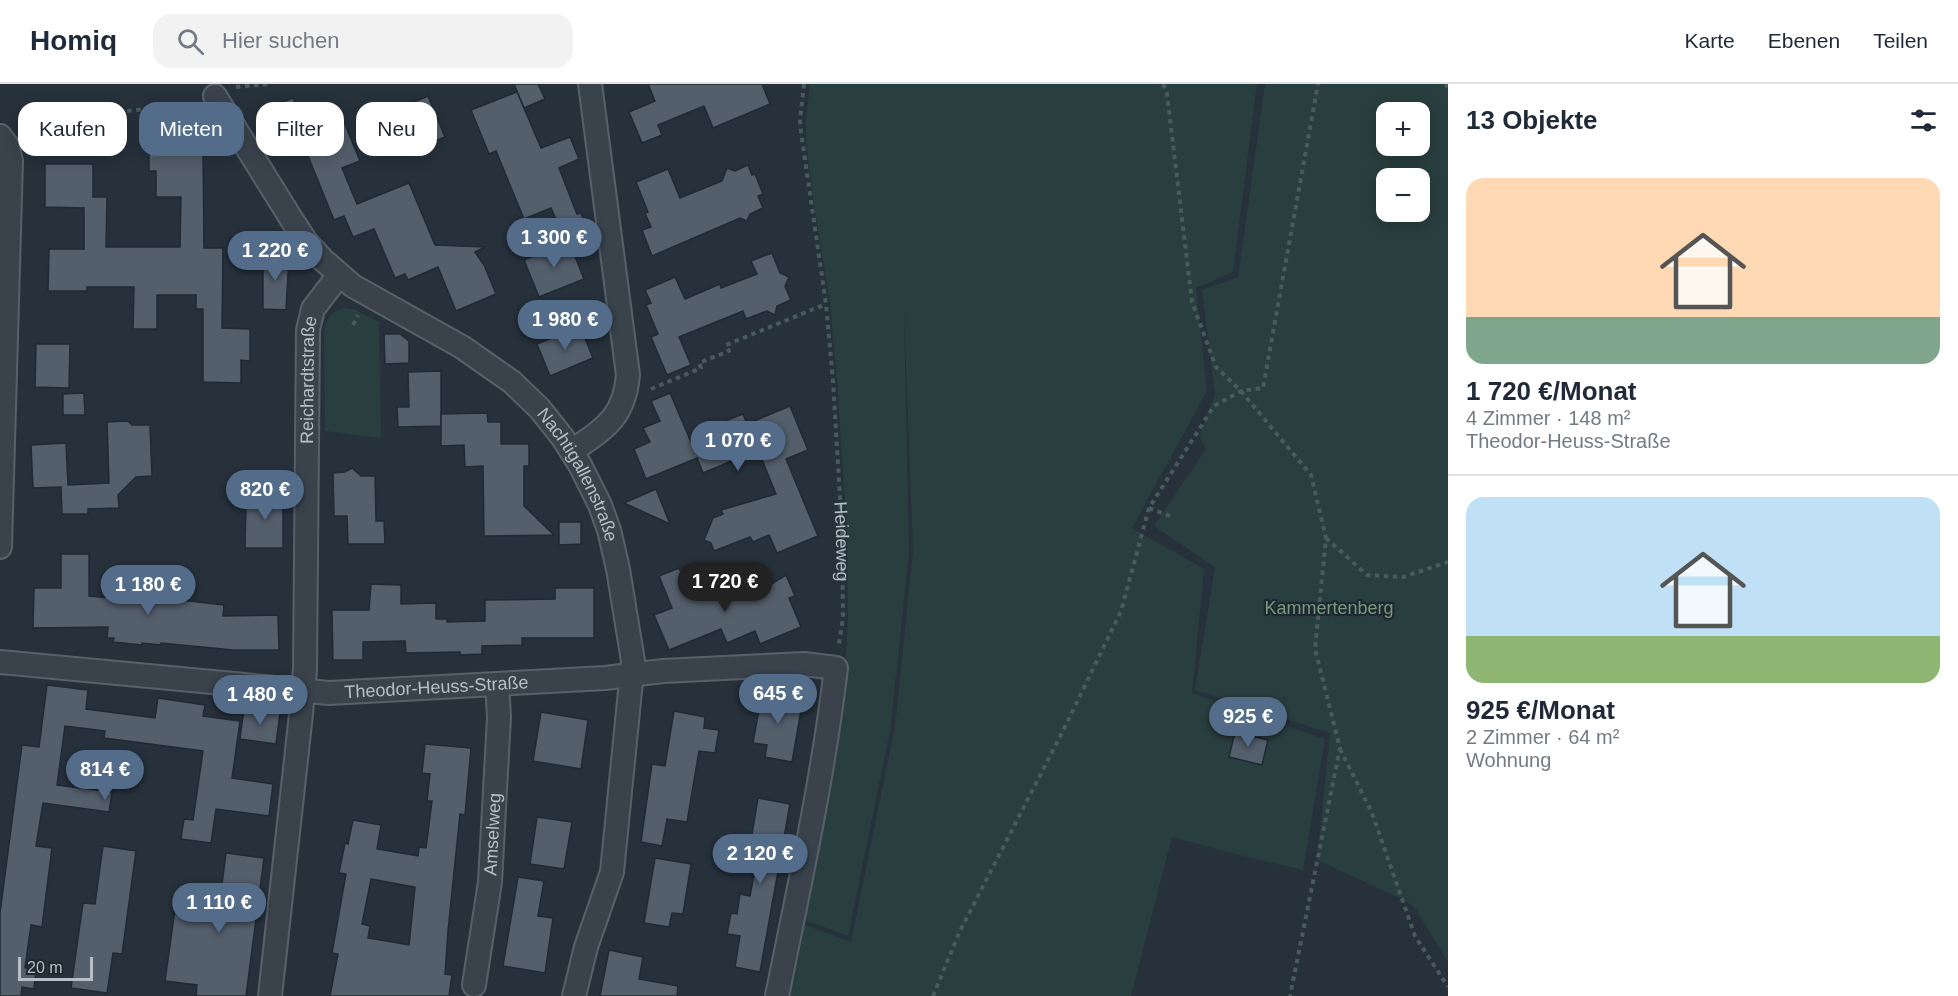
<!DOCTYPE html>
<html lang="de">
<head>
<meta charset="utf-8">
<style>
  body { margin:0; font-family:Arial,sans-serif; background:#f2f2f3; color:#1f2937; height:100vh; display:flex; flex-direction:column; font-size:22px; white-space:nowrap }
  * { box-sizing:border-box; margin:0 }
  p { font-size:20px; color:#747a83 }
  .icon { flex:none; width:33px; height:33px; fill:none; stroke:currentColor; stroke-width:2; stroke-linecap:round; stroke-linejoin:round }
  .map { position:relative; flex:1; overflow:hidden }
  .drawer { display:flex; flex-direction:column; background:#fff; width:510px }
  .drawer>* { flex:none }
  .top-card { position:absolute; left:18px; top:18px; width:570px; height:54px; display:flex; gap:12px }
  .controls { position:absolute; left:1376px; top:18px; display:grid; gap:12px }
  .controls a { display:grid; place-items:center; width:54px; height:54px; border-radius:12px; background:#fff; box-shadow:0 3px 15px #0003; font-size:30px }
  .scale { position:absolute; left:18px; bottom:15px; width:75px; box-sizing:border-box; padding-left:6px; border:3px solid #b6bec7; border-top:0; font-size:16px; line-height:21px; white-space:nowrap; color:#b6bec7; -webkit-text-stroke:4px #1f2831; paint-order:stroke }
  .price { position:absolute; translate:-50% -51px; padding:0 14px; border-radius:21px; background:#536c8a; color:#fff; font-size:20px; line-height:39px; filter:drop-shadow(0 2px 3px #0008) }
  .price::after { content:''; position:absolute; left:50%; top:36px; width:18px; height:14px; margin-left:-9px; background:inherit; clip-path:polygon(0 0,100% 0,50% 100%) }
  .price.current { background:#222; color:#fff }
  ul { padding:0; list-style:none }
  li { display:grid; align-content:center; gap:12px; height:318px; padding:0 18px }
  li+li { border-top:2px solid #e0e1e3 }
  li span { display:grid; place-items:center; height:186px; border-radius:18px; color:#555 }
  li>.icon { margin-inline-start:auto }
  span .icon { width:108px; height:108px; fill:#fffc; stroke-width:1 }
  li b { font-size:26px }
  h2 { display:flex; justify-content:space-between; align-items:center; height:72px; padding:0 18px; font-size:26px }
  .pill { padding:0 21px; border-radius:18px; background:#fff; box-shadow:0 3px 15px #0003; font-size:21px; line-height:54px }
  .pill.current { background:#536c8a; color:#fff }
  header { display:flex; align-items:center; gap:36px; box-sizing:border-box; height:84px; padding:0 30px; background:#fff; border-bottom:2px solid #e0e1e3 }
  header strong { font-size:28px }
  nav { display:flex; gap:33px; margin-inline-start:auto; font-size:21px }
  .search { width:420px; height:54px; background:#f2f2f3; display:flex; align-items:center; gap:15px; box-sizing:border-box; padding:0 21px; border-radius:18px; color:#747a83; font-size:22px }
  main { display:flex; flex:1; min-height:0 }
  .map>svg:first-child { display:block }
</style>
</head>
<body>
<header>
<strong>Homiq</strong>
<div class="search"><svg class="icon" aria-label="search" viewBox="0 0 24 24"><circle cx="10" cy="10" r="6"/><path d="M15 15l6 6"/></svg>Hier suchen</div>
<nav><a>Karte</a><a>Ebenen</a><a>Teilen</a></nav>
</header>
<main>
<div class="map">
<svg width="1448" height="912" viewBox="0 0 1448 912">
  <rect width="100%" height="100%" fill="#26313c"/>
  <g fill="#293e3e" fill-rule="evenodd">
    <polygon points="810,0 1257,0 1233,188 1196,204 1207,307 1132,444 1204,485 1192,609 1325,655 1303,786 1239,771 1172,753 1131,912 785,912 800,839 851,858 895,643 913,467 904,228 909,469 890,647 848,852 802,835 845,585 848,534 847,448 837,297 830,219 815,128 806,59 806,36"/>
    <path d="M 1265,0 L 1448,0 L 1448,878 L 1415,824 L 1406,817 L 1317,776 L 1330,649 L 1195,606 L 1215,483 L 1154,442 L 1206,365 L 1199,352 L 1215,311 L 1202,206 L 1238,193 ZM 1386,28 L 1419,28 L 1419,62 L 1386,62 ZM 1386,94 L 1419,94 L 1419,128 L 1386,128 Z"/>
    <path d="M 344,224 L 356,226 L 379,238 L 381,354 L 325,347 L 324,247 C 326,235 331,228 344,224 Z"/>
  </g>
  <g fill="#545f6c" stroke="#212a33" stroke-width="1.5" fill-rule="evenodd">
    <polygon points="514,0 538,0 545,15 524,24"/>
    <polygon points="648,0 762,0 770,20 713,44 704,22 658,41 662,51 642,59 629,28 655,17"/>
    <polygon points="517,8 541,64 570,53 579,75 559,84 577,130 581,129 589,149 566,158 551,124 524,135 496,67 489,70 471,26"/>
    <polygon points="428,12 445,53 404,69 388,29"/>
    <polygon points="293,14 303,38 279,47 269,23"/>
    <polygon points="340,28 360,77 342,84 357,120 409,99 435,161 485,163 475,168 484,181 496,210 456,227 438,183 408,196 405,190 395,194 374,145 353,153 344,132 334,136 297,45"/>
    <polygon points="149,63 203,63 204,164 223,164 222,244 250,245 250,277 241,276 241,299 203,298 203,225 196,225 196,211 157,211 157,245 133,245 134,203 87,203 87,207 48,207 49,165 84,165 84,124 45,123 45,80 93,80 93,113 107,113 106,163 180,163 181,113 156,113 156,87 149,87"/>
    <polygon points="748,81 752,91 755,90 763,110 758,112 763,124 750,130 747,137 740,134 652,172 642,146 651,143 645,129 648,128 636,98 668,85 680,114 722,97 727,84 735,87"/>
    <polygon points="569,157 584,195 539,213 524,176"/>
    <polygon points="772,169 780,189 789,193 785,202 791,216 777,222 775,231 767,227 746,235 743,227 679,253 691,281 667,291 651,253 658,250 646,221 651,219 645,206 675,193 685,215 720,200 721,204 757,190 751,177"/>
    <polygon points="263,171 289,172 286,226 263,225"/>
    <polygon points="580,242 593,274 550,292 537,260"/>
    <polygon points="384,250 400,250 409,257 409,279 385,280"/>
    <polygon points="36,260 70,260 69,304 35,303"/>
    <polygon points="441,287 441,342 398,343 397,323 409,323 408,288"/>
    <polygon points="84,309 85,331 63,331 63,310"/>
    <polygon points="670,309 691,358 727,342 725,337 743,330 747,340 790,322 808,366 786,375 818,452 777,469 769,451 753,458 750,453 714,467 711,459 704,456 713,434 723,430 721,426 776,410 758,366 703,389 697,374 646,395 634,365 650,358 643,344 660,337 651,317"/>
    <polygon points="487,329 488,338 501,338 501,360 529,360 529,382 524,382 524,422 554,451 484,452 483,382 465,383 464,361 441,362 441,330"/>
    <polygon points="128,337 132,341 150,341 152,392 136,393 118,411 119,424 88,425 88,430 62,430 61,403 33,404 31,361 66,359 68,401 109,399 107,338"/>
    <polygon points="352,384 361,392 375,392 376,437 384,437 385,460 348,460 347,432 334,432 333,389 345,388"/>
    <polygon points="656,405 670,440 624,419"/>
    <polygon points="252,408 283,408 283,464 245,464 246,420 252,420"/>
    <polygon points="559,438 581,438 581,460 559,461"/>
    <polygon points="61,470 89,470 89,512 145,517 146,512 224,521 223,532 278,531 279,566 233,566 161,559 161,561 142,559 142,561 113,558 114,554 107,554 108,543 33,544 34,504 61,504"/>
    <polygon points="679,484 692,515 721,501 727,517 745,510 747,515 786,491 795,512 789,514 801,543 760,560 755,547 727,559 721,545 669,566 654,531 672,524 659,492"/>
    <polygon points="371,500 401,501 401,520 436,519 436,535 447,535 447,538 485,537 485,516 555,515 555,504 594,504 594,554 522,554 522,561 482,562 482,570 460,571 460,568 406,569 405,557 363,558 363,576 333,576 332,526 369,526"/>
    <polygon points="47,601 88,606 86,625 155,634 158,614 205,621 203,632 240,637 232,694 273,700 269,732 216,725 211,759 181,755 184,735 193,736 203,667 104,654 105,647 65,642 57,701 112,708 109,728 43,719 36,762 52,764 42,843 31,841 25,884 36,886 34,905 22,903 21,912 0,912 0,829 22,661 39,663"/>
    <polygon points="762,608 803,615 792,678 765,673 767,661 753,659"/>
    <polygon points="244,624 280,629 276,660 240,655"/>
    <polygon points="674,627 705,633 704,644 719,646 715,669 699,667 687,738 667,735 662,762 641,758 652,680 665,682"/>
    <polygon points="541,628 588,636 581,685 533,677"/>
    <polygon points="1235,648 1268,656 1262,681 1229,673"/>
    <path d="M 425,660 L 471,664 L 465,731 L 460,730 L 448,847 L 445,890 L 452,891 L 449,912 L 330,912 L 338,870 L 332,869 L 346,790 L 339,789 L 345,759 L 348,760 L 353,736 L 381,741 L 377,765 L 418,772 L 419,763 L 426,764 L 432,717 L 427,717 L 430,690 L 422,689 ZM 371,795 L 415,803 L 409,861 L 368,854 L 370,842 L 362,840 Z"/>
    <polygon points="758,714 790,720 760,888 735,883 740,852 727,850 731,829 737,830 740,810 750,812 759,764 750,762"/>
    <polygon points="537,733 572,738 564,785 530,780"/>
    <polygon points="103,762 136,767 122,870 113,869 107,909 71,904 83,819 95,820"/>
    <polygon points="226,769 264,774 246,912 196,912 197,901 165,897 176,818 219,824"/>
    <polygon points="655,774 691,780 683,830 672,829 669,843 644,839"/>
    <polygon points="518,793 544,797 538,832 553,834 545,889 503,882"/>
    <polygon points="609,866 643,873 639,895 678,902 677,912 600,912"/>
  </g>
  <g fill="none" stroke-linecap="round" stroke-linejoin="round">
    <g stroke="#58616a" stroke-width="26">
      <g id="street">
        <path id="s2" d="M 215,12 L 292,136 L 307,159 L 323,176 L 353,202 L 462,263 L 512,298 L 540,325 L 563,354 L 580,381 L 600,421 L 609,446 L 618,485 L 633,577 L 612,788 L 586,863 L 574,912"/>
        <polyline points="0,52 7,61 11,77 0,463"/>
        <path d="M 572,367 C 605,344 624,334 628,291 L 590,0"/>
        <path id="s3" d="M 0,578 L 329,609 L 605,594 L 663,587 L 804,580 L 836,584 C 823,694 799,803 777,912"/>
        <path id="s4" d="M 474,901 L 490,798 L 499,633 L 497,600"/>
        <path id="s5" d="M 270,912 L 301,630 L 305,585 L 308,246 L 313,225 L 339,191"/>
      </g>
    </g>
    <g stroke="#485b5c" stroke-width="4" stroke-dasharray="4.5 4.5" stroke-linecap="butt">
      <path id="s1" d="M 804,0 L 800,36 L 801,48 L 826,220 L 833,297 L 842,447 L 843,534 L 839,560"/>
      <polyline points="1163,0 1167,10 1192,218 1216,283 1241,307 1311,391 1326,454 1315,565 1340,664 1290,912"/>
      <polyline points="1445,0 1448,3"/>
      <polyline points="236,3 269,0"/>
      <polyline points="21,42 30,37 194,20"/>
      <polyline points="353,241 358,231"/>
      <polyline points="651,305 701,284 699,279 729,267 726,261 826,220"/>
      <polyline points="1170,432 1149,424 1214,322 1241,307 1263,304 1318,0"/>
      <polyline points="1326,454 1367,491 1403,493 1448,478"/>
      <polyline points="1340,665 1372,729 1415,852 1448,903"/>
      <polyline points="933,912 960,847 1065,643 1121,527 1149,424"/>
    </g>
    <use href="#street" stroke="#3a434c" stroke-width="22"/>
  </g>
  <g text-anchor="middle" stroke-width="4.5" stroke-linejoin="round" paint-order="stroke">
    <g font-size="18" fill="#b6bec7" stroke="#1f2831">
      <text dy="6" stroke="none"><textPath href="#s5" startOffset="618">Reichardtstraße</textPath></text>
      <text dy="6" stroke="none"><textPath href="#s2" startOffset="538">Nachtigallenstraße</textPath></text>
      <text dy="6" stroke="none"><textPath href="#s1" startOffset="460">Heideweg</textPath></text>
      <text dy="6" stroke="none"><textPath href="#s3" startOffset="438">Theodor-Heuss-Straße</textPath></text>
      <text dy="6" stroke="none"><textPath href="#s4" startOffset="152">Amselweg</textPath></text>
    </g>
    <g font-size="18" fill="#769b7c" stroke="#1f2831">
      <text x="1329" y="530">Kammertenberg</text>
    </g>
  </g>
</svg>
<div class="controls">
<a>+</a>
<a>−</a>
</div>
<div class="scale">20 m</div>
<b class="price" style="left:554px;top:185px">1 300 €</b>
<b class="price" style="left:275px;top:198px">1 220 €</b>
<b class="price" style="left:565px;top:267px">1 980 €</b>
<b class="price" style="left:738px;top:388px">1 070 €</b>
<b class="price" style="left:265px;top:437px">820 €</b>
<b class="price current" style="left:725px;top:529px">1 720 €</b>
<b class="price" style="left:148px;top:532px">1 180 €</b>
<b class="price" style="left:778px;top:641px">645 €</b>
<b class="price" style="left:260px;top:642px">1 480 €</b>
<b class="price" style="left:1248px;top:664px">925 €</b>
<b class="price" style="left:105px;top:717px">814 €</b>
<b class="price" style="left:760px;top:801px">2 120 €</b>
<b class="price" style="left:219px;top:850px">1 110 €</b>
<div class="top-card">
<a class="pill">Kaufen</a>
<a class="pill current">Mieten</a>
<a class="pill">Filter</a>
<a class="pill">Neu</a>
</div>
</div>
<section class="drawer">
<h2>13 Objekte<svg class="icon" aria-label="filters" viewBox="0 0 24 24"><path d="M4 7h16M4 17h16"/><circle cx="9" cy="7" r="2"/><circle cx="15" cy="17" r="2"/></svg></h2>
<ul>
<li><span style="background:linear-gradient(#ffd9b3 75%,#7fa58c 0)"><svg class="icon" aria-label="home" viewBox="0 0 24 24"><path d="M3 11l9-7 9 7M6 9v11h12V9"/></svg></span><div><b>1 720 €/Monat</b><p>4 Zimmer · 148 m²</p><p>Theodor-Heuss-Straße</p></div></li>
<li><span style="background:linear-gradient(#bfe0f5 75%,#8fb573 0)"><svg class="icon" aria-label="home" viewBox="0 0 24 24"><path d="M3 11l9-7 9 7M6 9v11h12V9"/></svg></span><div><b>925 €/Monat</b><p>2 Zimmer · 64 m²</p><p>Wohnung</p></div></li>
</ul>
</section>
</main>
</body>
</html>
